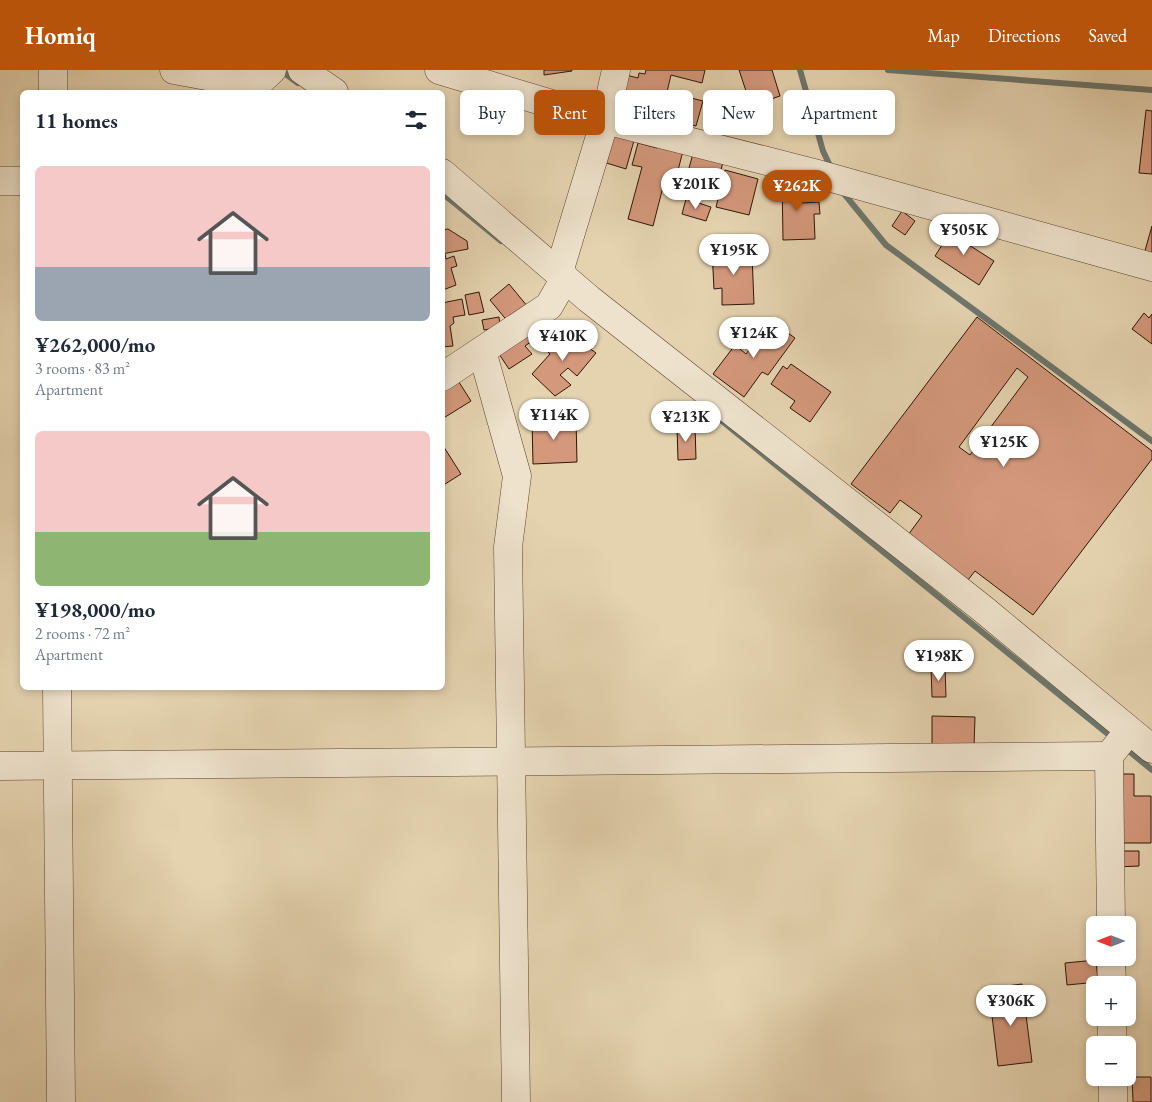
<!DOCTYPE html>
<html lang="en">
<head>
<meta charset="utf-8">
<style>
  body { margin:0; font-family:"EB Garamond",serif; background:#f2f2f3; color:#1f2937; height:100vh; display:flex; flex-direction:column; font-size:19px; white-space:nowrap }
  * { box-sizing:border-box; margin:0 }
  p { font-size:16px; color:#747a83 }
  .icon { flex:none; width:28px; height:28px; fill:none; stroke:currentColor; stroke-width:2; stroke-linecap:round; stroke-linejoin:round }
  .map { position:relative; flex:1; overflow:hidden }
  .panel { position:absolute; left:20px; top:20px; width:425px; height:600px; display:flex; flex-direction:column; background:#fff; border-radius:8px; box-shadow:0 2px 8px #0003 }
  .panel>* { flex:none }
  .guide { position:absolute; left:460px; top:20px; width:475px; height:45px; display:flex; gap:10px }
  .needle { width:32px; rotate:270deg }
  .fabs { position:absolute; left:1086px; top:846px; display:grid; gap:10px }
  .fabs a { display:grid; place-items:center; width:50px; height:50px; border-radius:8px; background:#fff; box-shadow:0 2px 8px #0003; font-size:25px }
  .price { position:absolute; translate:-50% -42px; padding:0 11px; border-radius:18px; background:#fff; color:#222; font-size:16px; line-height:32px; filter:drop-shadow(0 1px 2px #0008) }
  .price::after { content:''; position:absolute; left:50%; top:30px; width:15px; height:11px; margin-left:-8px; background:inherit; clip-path:polygon(0 0,100% 0,50% 100%) }
  .price.selected { background:#b45309; color:#fff }
  ul { padding:0; list-style:none }
  li { display:grid; align-content:center; gap:10px; height:265px; padding:0 15px }
  li span { display:grid; place-items:center; height:155px; border-radius:8px; color:#555 }
  li>.icon { margin-inline-start:auto }
  span .icon { width:90px; height:90px; fill:#fffc; stroke-width:1 }
  li b { font-size:21px }
  h2 { display:flex; justify-content:space-between; align-items:center; height:60px; padding:0 15px; font-size:21px }
  .tag { padding:0 18px; border-radius:8px; background:#fff; box-shadow:0 2px 8px #0003; font-size:18px; line-height:45px }
  .tag.selected { background:#b45309; color:#fff }
  header { display:flex; align-items:center; gap:30px; box-sizing:border-box; height:70px; padding:0 25px; background:#b45309; color:#fff }
  header strong { font-size:24px }
  nav { display:flex; gap:28px; margin-inline-start:auto; font-size:18px }
  .map>svg:first-child { display:block }
</style>
</head>
<body>
<header>
<strong>Homiq</strong>
<nav><a>Map</a><a>Directions</a><a>Saved</a></nav>
</header>
<div class="map">
<svg width="1152" height="1032" viewBox="0 0 1152 1032">
  <rect width="100%" height="100%" fill="#e5d3b0"/>
  <filter id="stains"><feTurbulence type="fractalNoise" baseFrequency=".004" numOctaves="4"/><feColorMatrix values="0 0 0 0 .2 0 0 0 0 .09 0 0 0 0 .02 0 0 0 .5 -.17"/></filter>
  <radialGradient id="worn" r=".72"><stop offset=".6" stop-color="#630" stop-opacity="0"/><stop offset="1" stop-color="#630" stop-opacity=".3"/></radialGradient>
  <g fill="none" stroke-linecap="round" stroke-linejoin="round">
    <g stroke="#6d766c" stroke-width="6">
      <polyline points="280,0 298,13"/>
      <polyline points="800,0 823,81 832,100"/>
      <polyline points="888,0 1152,20"/>
      <polyline points="841,120 886,175 1152,371"/>
      <polyline points="442,123 501,171"/>
      <polyline points="712,343 1114,669"/>
      <polyline points="1124,677 1152,700"/>
    </g>
  </g>
  <g fill="#d4987c" stroke="#2f1504" fill-rule="evenodd">
    <polygon points="544,0 572,0 572,1 544,5"/>
    <polygon points="646,0 705,0 702,13 671,5 667,22 703,31 696,56 615,35 622,4 638,8 639,3 645,4"/>
    <polygon points="739,0 772,0 780,26 751,36"/>
    <polygon points="1146,40 1152,41 1152,104 1139,103"/>
    <polygon points="609,60 635,67 626,99 600,91"/>
    <polygon points="659,71 684,77 675,112 665,109 653,156 628,149 642,97 632,95 638,73 657,78"/>
    <polygon points="694,80 724,89 713,128 683,120"/>
    <polygon points="725,100 758,109 749,145 716,137"/>
    <polygon points="802,107 802,133 819,132 820,144 814,144 815,169 783,170 782,108"/>
    <polygon points="686,129 711,137 706,151 682,144"/>
    <polygon points="902,141 915,151 905,165 892,156"/>
    <polygon points="955,155 973,167 969,175 994,191 979,215 935,186"/>
    <polygon points="1152,156 1152,187 1144,184"/>
    <polygon points="448,159 467,171 468,179 442,184 442,160"/>
    <polygon points="743,179 744,186 752,185 754,234 722,235 722,218 714,219 712,180"/>
    <polygon points="445,184 446,189 454,186 457,196 451,198 456,215 443,220 442,185"/>
    <polygon points="509,214 528,237 509,253 490,230"/>
    <polygon points="479,222 484,242 469,245 465,225"/>
    <polygon points="462,229 465,245 453,247 454,253 450,256 453,276 442,277 442,233"/>
    <polygon points="1144,243 1149,248 1152,244 1152,274 1132,259"/>
    <polygon points="499,247 500,257 484,260 482,250"/>
    <path d="M 977,247 L 1152,381 L 1152,389 L 1033,545 L 975,501 L 968,510 L 908,465 L 922,446 L 900,430 L 890,443 L 851,414 ZM 1017,298 L 1028,307 L 970,385 L 959,377 Z"/>
    <polygon points="538,251 546,261 525,276 532,284 509,299 495,278"/>
    <polygon points="771,251 795,268 768,305 762,302 744,327 713,304 735,275 746,284"/>
    <polygon points="564,260 596,283 577,306 568,298 560,305 571,315 555,326 532,304 550,284 545,279"/>
    <polygon points="791,294 831,322 810,352 790,338 795,331 771,314 783,296 787,299"/>
    <polygon points="457,309 471,331 442,349 442,317"/>
    <polygon points="576,349 577,392 533,394 532,350"/>
    <polygon points="695,356 696,389 678,390 677,357"/>
    <polygon points="442,374 461,404 442,416"/>
    <polygon points="931,597 945,597 946,627 932,627"/>
    <polygon points="932,646 975,647 974,677 932,677"/>
    <polygon points="1111,704 1134,704 1134,726 1151,726 1151,773 1116,773"/>
    <polygon points="1115,781 1139,781 1139,796 1115,797"/>
    <polygon points="1096,890 1098,912 1067,915 1065,893"/>
    <polygon points="1022,914 1032,992 998,996 990,929 1000,927 999,917"/>
    <polygon points="1132,1007 1151,1007 1151,1032 1133,1032"/>
  </g>
  <g fill="none" stroke-linecap="round" stroke-linejoin="round">
    <g stroke="#5c442f" stroke-width="29">
      <g id="minor">
        <polyline points="53,0 53,22"/>
        <polyline points="174,0 256,15 272,0"/>
        <polyline points="302,0 334,22"/>
        <polyline points="439,0 605,50 814,103 1152,197"/>
        <polyline points="442,103 589,229 983,539 1152,679"/>
        <polyline points="0,111 22,111"/>
        <polyline points="559,202 605,50 616,0"/>
        <polyline points="482,281 517,406 508,477 516,1032"/>
        <polyline points="442,307 549,236 565,208"/>
        <polyline points="57,618 61,1032"/>
        <polyline points="0,696 1109,686"/>
        <polyline points="1111,855 1109,686 1120,672"/>
        <polyline points="1111,888 1112,915"/>
        <polyline points="1112,948 1112,975"/>
        <polyline points="1113,1008 1113,1032"/>
      </g>
    </g>
    <use href="#minor" stroke="#eee2cc" stroke-width="28"/>
  </g>
  <rect width="100%" height="100%" filter="url(#stains)"/>
  <rect width="100%" height="100%" fill="url(#worn)"/>
</svg>
<div class="fabs">
<a><svg class="needle" viewBox="-14 -14 28 28"><path d="M0-13l5 13h-10z" fill="#e53935"/><path d="M0 13l5-13h-10z" fill="#747a83"/></svg></a>
<a>+</a>
<a>−</a>
</div>
<b class="price" style="left:696px;top:140px">¥201K</b>
<b class="price selected" style="left:797px;top:142px">¥262K</b>
<b class="price" style="left:964px;top:186px">¥505K</b>
<b class="price" style="left:734px;top:206px">¥195K</b>
<b class="price" style="left:754px;top:289px">¥124K</b>
<b class="price" style="left:563px;top:292px">¥410K</b>
<b class="price" style="left:554px;top:371px">¥114K</b>
<b class="price" style="left:686px;top:373px">¥213K</b>
<b class="price" style="left:1004px;top:398px">¥125K</b>
<b class="price" style="left:939px;top:612px">¥198K</b>
<b class="price" style="left:1011px;top:957px">¥306K</b>
<div class="guide">
<a class="tag">Buy</a>
<a class="tag selected">Rent</a>
<a class="tag">Filters</a>
<a class="tag">New</a>
<a class="tag">Apartment</a>
</div>
<section class="panel">
<h2>11 homes<svg class="icon" aria-label="filters" viewBox="0 0 24 24"><path d="M4 7h16M4 17h16"/><circle cx="9" cy="7" r="2"/><circle cx="15" cy="17" r="2"/></svg></h2>
<ul>
<li><span style="background:linear-gradient(#f6c9c9 65%,#9aa5b1 0)"><svg class="icon" aria-label="home" viewBox="0 0 24 24"><path d="M3 11l9-7 9 7M6 9v11h12V9"/></svg></span><div><b>¥262,000/mo</b><p>3 rooms · 83 m²</p><p>Apartment</p></div></li>
<li><span style="background:linear-gradient(#f6c9c9 65%,#8fb573 0)"><svg class="icon" aria-label="home" viewBox="0 0 24 24"><path d="M3 11l9-7 9 7M6 9v11h12V9"/></svg></span><div><b>¥198,000/mo</b><p>2 rooms · 72 m²</p><p>Apartment</p></div></li>
</ul>
</section>
</div>
</body>
</html>
